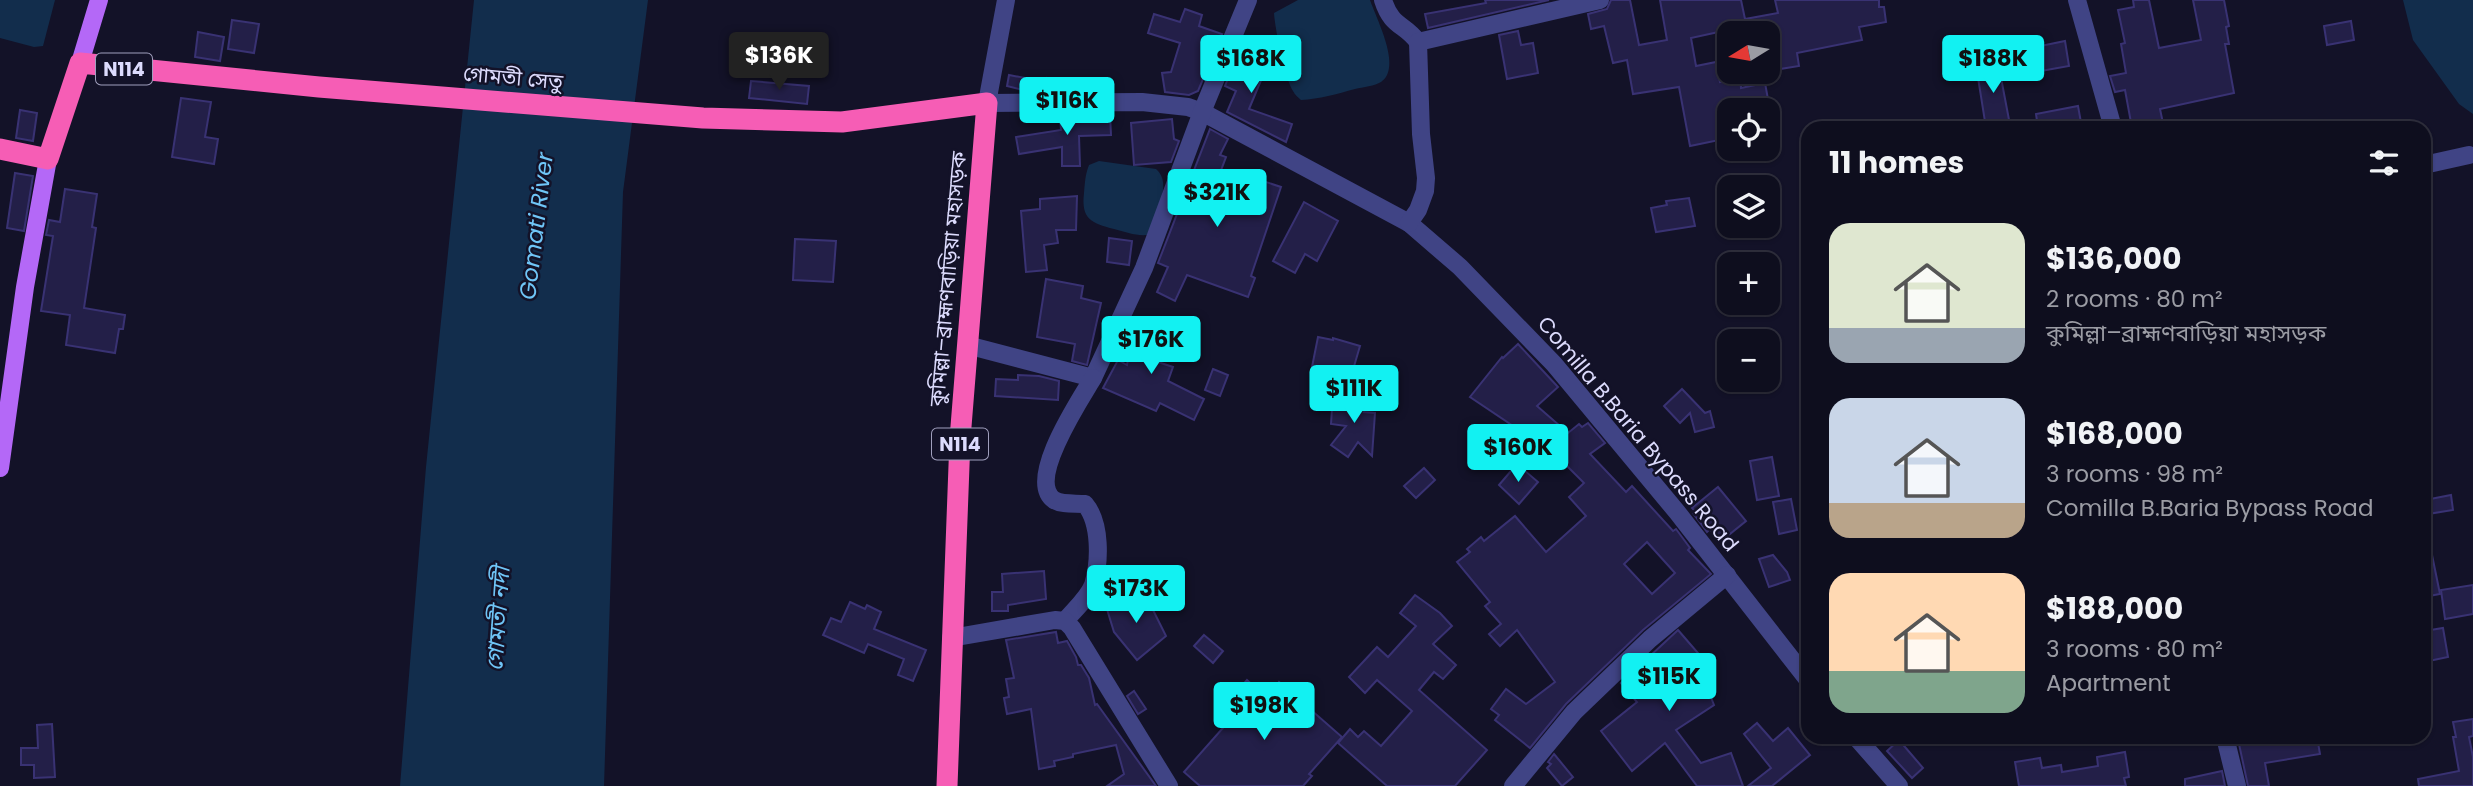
<!DOCTYPE html>
<html lang="en">
<head>
<meta charset="utf-8">
<style>
  body { margin:0; font-family:Poppins,"Noto Sans Bengali",sans-serif; background:#171727; color:#f1f3f6; height:100vh; display:flex; flex-direction:column; font-size:26px; white-space:nowrap }
  * { box-sizing:border-box; margin:0 }
  p { font-size:23px; color:#9b9ca4 }
  .icon { flex:none; width:38px; height:38px; fill:none; stroke:currentColor; stroke-width:2; stroke-linecap:round; stroke-linejoin:round }
  .map { position:relative; flex:1; overflow:hidden }
  .sheet { position:absolute; left:1801px; top:121px; width:630px; height:623px; display:flex; flex-direction:column; background:#0e0e1e; border-radius:21px; box-shadow:0 2px 5px #0004,0 0 0 2px #2e2e3c }
  .sheet>* { flex:none }
  .needle { width:46px; rotate:259deg }
  .buttons { position:absolute; left:1717px; top:21px; display:grid; gap:14px }
  .buttons a { display:grid; place-items:center; width:63px; height:63px; border-radius:14px; background:#0e0e1e; box-shadow:0 2px 5px #0004,0 0 0 2px #2e2e3c; font-size:35px }
  .price { position:absolute; translate:-50% -60px; padding:0 16px; border-radius:7px; background:#12f1f2; color:#111; font-size:23px; line-height:46px; filter:drop-shadow(0 2px 4px #0008) }
  .price::after { content:''; position:absolute; left:50%; top:42px; width:21px; height:16px; margin-left:-10px; background:inherit; clip-path:polygon(0 0,100% 0,50% 100%) }
  .price.selected { background:#222; color:#fff }
  ul { padding:0; list-style:none }
  li { display:flex; align-items:center; gap:21px; height:175px; padding:0 28px }
  li span { display:grid; place-items:center; flex:none; width:196px; height:140px; border-radius:21px; color:#555 }
  li>.icon { margin-inline-start:auto }
  span .icon { width:84px; height:84px; fill:#fffc; stroke-width:1 }
  li b { font-size:30px }
  h2 { display:flex; justify-content:space-between; align-items:center; height:84px; padding:0 28px; font-size:30px }
  .map>svg:first-child { display:block }
</style>
</head>
<body>
<div class="map">
<svg width="2473" height="786" viewBox="0 0 2473 786">
  <rect width="100%" height="100%" fill="#131228"/>
  <g fill="#122d4c">
    <polygon points="0,0 55,0 43,46 34,47 0,38"/>
    <polygon points="474,0 648,0 623,192 604,786 400,786 426,467"/>
    <path d="M 1298,0 L 1370,0 C 1376,18 1403,68 1381,82 C 1375,86 1363,87 1355,89 C 1337,94 1319,99 1301,100 C 1298,97 1295,95 1293,91 C 1285,79 1275,29 1274,13 Z"/>
    <polygon points="2403,0 2473,0 2473,114 2459,104 2413,40"/>
    <path d="M 1099,161 L 1156,169 C 1174,184 1154,217 1147,235 C 1136,236 1125,232 1114,229 C 1091,223 1081,219 1084,193 C 1085,183 1085,175 1089,165 Z"/>
  </g>
  <g fill="#231f48" stroke="#393273" stroke-width="2" fill-rule="evenodd">
    <polygon points="1485,0 1549,0 1428,28 1425,14 1486,3"/>
    <polygon points="1611,0 1630,0 1639,45 1667,40 1660,0 1741,0 1745,19 1778,13 1775,0 1879,0 1879,7 1884,7 1886,22 1859,27 1862,40 1797,53 1799,66 1780,69 1774,32 1747,33 1746,26 1691,38 1696,66 1716,62 1720,82 1740,78 1741,88 1765,83 1770,110 1729,110 1729,138 1690,146 1679,87 1633,94 1627,60 1613,63 1604,26 1591,29 1588,14 1607,9"/>
    <polygon points="2133,0 2149,0 2159,48 2201,40 2193,0 2224,0 2229,26 2226,27 2229,44 2225,44 2234,93 2160,109 2164,128 2132,128 2125,90 2115,92 2110,76 2126,73 2121,44 2125,43 2118,10 2134,7"/>
    <polygon points="1185,9 1202,15 1199,26 1222,34 1198,91 1189,95 1165,92 1162,73 1171,72 1180,43 1148,33 1154,14 1180,22"/>
    <polygon points="232,20 259,24 254,53 228,49"/>
    <polygon points="2351,21 2354,40 2327,45 2324,26"/>
    <polygon points="1518,31 1521,45 1533,43 1538,73 1507,79 1499,35"/>
    <polygon points="198,32 224,37 220,61 195,57"/>
    <polygon points="1243,41 1260,47 1249,72 1262,78 1249,109 1292,124 1286,142 1227,112 1236,91 1225,86"/>
    <polygon points="2065,41 2069,66 2035,72 2031,48"/>
    <polygon points="1998,62 2010,125 1986,128 1976,65"/>
    <polygon points="1009,75 1046,82 1047,78 1062,83 1060,91 1027,91 1007,86"/>
    <polygon points="751,81 809,86 807,104 749,98"/>
    <polygon points="181,98 211,102 205,137 218,139 214,164 172,157"/>
    <polygon points="2078,106 2082,128 2038,128 2036,114"/>
    <polygon points="20,110 37,113 33,141 16,138"/>
    <polygon points="1110,114 1111,135 1079,136 1080,166 1062,166 1062,147 1019,154 1016,137 1061,130 1060,116"/>
    <polygon points="1172,119 1174,139 1179,141 1171,162 1134,165 1131,123"/>
    <polygon points="1210,129 1228,139 1220,155 1226,157 1209,202 1236,211 1248,176 1281,187 1251,276 1255,278 1248,297 1187,275 1175,301 1157,292 1168,267 1158,263"/>
    <polygon points="15,173 33,176 24,231 7,228"/>
    <polygon points="65,189 97,194 92,227 96,228 84,308 125,315 123,329 119,329 115,353 66,345 70,315 41,311 53,236 46,235 49,220 60,222"/>
    <polygon points="1077,196 1076,230 1056,230 1058,243 1044,245 1047,270 1026,272 1021,211 1040,209 1040,199"/>
    <polygon points="1689,198 1695,226 1656,232 1651,208 1667,205 1666,201"/>
    <polygon points="1304,202 1338,221 1317,261 1305,254 1295,273 1273,261"/>
    <polygon points="1109,238 1132,241 1129,265 1107,262"/>
    <polygon points="795,239 836,241 833,282 793,280"/>
    <polygon points="1046,279 1083,286 1081,298 1101,303 1087,365 1072,361 1075,344 1037,337"/>
    <polygon points="1150,319 1170,325 1158,362 1173,367 1168,381 1204,399 1194,420 1160,403 1156,411 1103,388 1118,360 1127,365 1133,335 1145,337"/>
    <polygon points="1318,337 1333,340 1333,338 1360,346 1350,380 1312,367"/>
    <path d="M 1518,344 L 1558,387 L 1537,406 L 1568,433 L 1579,424 L 1582,427 L 1588,423 L 1605,443 L 1590,454 L 1626,492 L 1632,486 L 1673,531 L 1676,529 L 1690,548 L 1688,550 L 1711,574 L 1643,630 L 1566,704 L 1530,748 L 1495,720 L 1499,715 L 1491,709 L 1506,689 L 1526,704 L 1555,682 L 1517,630 L 1500,646 L 1489,634 L 1501,624 L 1485,606 L 1490,602 L 1457,562 L 1470,552 L 1467,549 L 1481,537 L 1484,541 L 1515,516 L 1546,552 L 1586,516 L 1569,497 L 1584,483 L 1547,446 L 1537,457 L 1515,439 L 1522,432 L 1470,397 L 1502,357 L 1503,358 ZM 1647,542 L 1675,573 L 1652,594 L 1624,564 Z"/>
    <polygon points="1213,369 1228,375 1220,396 1205,390"/>
    <polygon points="1018,375 1039,376 1059,381 1058,400 995,396 996,379 1018,380"/>
    <polygon points="1682,389 1705,413 1710,411 1714,427 1695,432 1690,413 1680,423 1664,406"/>
    <polygon points="1347,392 1369,399 1364,412 1375,413 1372,456 1358,442 1348,457 1331,445 1346,426 1331,424 1332,409 1341,410"/>
    <polygon points="1772,457 1779,496 1757,500 1750,461"/>
    <polygon points="1517,464 1538,482 1519,504 1499,485"/>
    <polygon points="1424,468 1435,480 1416,498 1404,486"/>
    <polygon points="1718,487 1746,521 1720,542 1710,529 1707,532 1693,513 1695,511 1692,508"/>
    <polygon points="2451,495 2453,510 2428,514 2425,500"/>
    <polygon points="1791,499 1797,530 1779,534 1773,502"/>
    <polygon points="2424,550 2431,550 2440,594 2424,597"/>
    <polygon points="1773,555 1787,572 1790,580 1769,587 1759,559"/>
    <polygon points="1044,571 1046,599 1008,605 1008,611 992,611 992,592 1003,592 1002,574"/>
    <polygon points="2473,585 2473,614 2445,619 2441,590"/>
    <polygon points="1145,594 1166,636 1137,660 1114,632 1106,606"/>
    <polygon points="1415,595 1440,613 1452,626 1433,644 1456,665 1443,679 1434,672 1419,690 1487,750 1455,786 1387,786 1338,743 1350,729 1358,737 1364,731 1381,746 1412,711 1377,680 1365,693 1349,677 1377,647 1388,657 1416,626 1400,613"/>
    <polygon points="850,602 865,609 867,605 881,612 874,629 926,650 913,681 898,675 904,659 868,644 864,653 823,635 831,618 841,622"/>
    <polygon points="2443,628 2448,657 2424,662 2424,631"/>
    <polygon points="1678,630 1704,660 1697,665 1705,675 1703,677 1714,705 1676,730 1701,763 1731,753 1743,786 1697,786 1665,743 1632,771 1601,731 1637,702 1621,683"/>
    <polygon points="1056,632 1058,643 1067,641 1076,657 1078,665 1081,665 1089,678 1095,705 1097,704 1156,786 1107,786 1124,774 1116,745 1073,754 1073,757 1054,761 1055,766 1039,769 1031,709 1007,714 1004,698 1009,697 1006,679 1014,678 1006,640"/>
    <polygon points="1204,635 1223,651 1213,663 1194,646"/>
    <polygon points="1247,680 1266,698 1279,682 1342,737 1309,774 1312,776 1303,786 1200,786 1184,772 1230,720 1220,711"/>
    <polygon points="1134,691 1146,709 1138,714 1127,696"/>
    <polygon points="2473,719 2473,736 2469,737 2473,757 2473,786 2419,786 2418,779 2459,771 2453,737 2456,737 2453,722"/>
    <polygon points="1757,723 1773,741 1788,728 1810,755 1772,786 1748,786 1771,768 1744,734"/>
    <polygon points="52,724 55,777 34,778 34,765 21,765 21,748 38,748 37,725"/>
    <polygon points="2262,737 2317,737 2320,754 2265,763 2269,786 2248,786 2239,744 2262,740"/>
    <polygon points="1899,740 1923,768 1912,778 1887,751"/>
    <polygon points="2125,752 2129,777 2124,778 2126,786 2019,786 2015,762 2040,758 2042,768 2061,765 2062,772 2098,766 2097,757"/>
    <polygon points="1554,754 1573,777 1562,786 1547,768 1551,764 1548,762"/>
    <polygon points="2222,771 2225,786 2185,786 2185,779"/>
  </g>
  <g fill="none" stroke-linecap="round" stroke-linejoin="round">
    <g stroke="#404485" stroke-width="18">
      <polyline points="1006,0 987,103 1142,102 1188,107 1202,112 1409,223 1460,267 1554,364 1677,512 1808,680"/>
      <path d="M 1383,0 C 1392,28 1404,23 1418,42"/>
      <polyline points="2077,0 2113,128"/>
      <polyline points="2424,165 2469,155"/>
      <polyline points="1409,223 1418,210 1425,191 1426,178 1421,134 1418,42 1600,0"/>
      <polyline points="967,345 1093,378 1144,268 1202,112 1248,0"/>
      <path d="M 1065,621 C 1074,610 1088,598 1093,585 C 1100,562 1101,523 1085,504 C 1076,503 1062,505 1054,500 C 1026,480 1080,400 1093,378"/>
      <polyline points="951,638 1055,620 1065,621 1072,628 1169,786"/>
      <polyline points="1856,737 1899,786"/>
      <polyline points="2225,737 2237,786"/>
      <polyline points="1513,786 1574,712 1650,639 1727,575"/>
    </g>
    <g stroke="#b468f7" stroke-width="18">
      <polyline points="80,63 99,0"/>
      <polyline points="0,468 25,287 48,159"/>
    </g>
    <polyline stroke="#f65db5" stroke-width="21" points="0,149 48,159 80,63 319,87 703,118 842,122 987,103 960,439 947,786"/>
  </g>
  <g text-anchor="middle" stroke-width="5" stroke-linejoin="round" paint-order="stroke">
    <g fill="#131228" stroke="#a09fbd" stroke-width="2">
      <rect x="96" y="53.5" width="56" height="31" rx="5"/>
      <rect x="932" y="428.5" width="56" height="31" rx="5"/>
    </g>
    <g font-size="19" font-weight="bold" fill="#dcdbfd">
      <text x="124" y="76">N114</text>
      <text x="960" y="451">N114</text>
    </g>
    <g font-size="21" fill="#dcdbfd" stroke="#131228">
      <text transform="translate(513 78) rotate(5)" y="7">গোমতী সেতু</text>
      <text transform="translate(948 279) rotate(-85)" y="7">কুমিল্লা–ব্রাহ্মণবাড়িয়া মহাসড়ক</text>
      <text transform="translate(1638 434) rotate(50)" y="7">Comilla B.Baria Bypass Road</text>
    </g>
    <g font-size="23" font-style="italic" fill="#6fc5f7" stroke="#131228">
      <text transform="translate(536 226) rotate(-83)" y="8">Gomati River</text>
      <text transform="translate(498 619) rotate(-86)" y="8">গোমতী নদী</text>
    </g>
  </g>
</svg>
<div class="buttons">
<a><svg class="needle" viewBox="-14 -14 28 28"><path d="M0-13l5 13h-10z" fill="#e53935"/><path d="M0 13l5-13h-10z" fill="#9b9ca4"/></svg></a>
<a><svg class="icon" aria-label="locate" viewBox="0 0 24 24"><circle cx="12" cy="12" r="6"/><path d="M12 2v4M12 18v4M2 12h4M18 12h4"/></svg></a>
<a><svg class="icon" aria-label="layers" viewBox="0 0 24 24"><path d="M12 4l9 5-9 5-9-5zM3 14l9 5 9-5"/></svg></a>
<a>+</a>
<a>−</a>
</div>
<b class="price selected" style="left:779px;top:92px">$136K</b>
<b class="price" style="left:1251px;top:95px">$168K</b>
<b class="price" style="left:1993px;top:95px">$188K</b>
<b class="price" style="left:1067px;top:137px">$116K</b>
<b class="price" style="left:1217px;top:229px">$321K</b>
<b class="price" style="left:1151px;top:376px">$176K</b>
<b class="price" style="left:1354px;top:425px">$111K</b>
<b class="price" style="left:1518px;top:484px">$160K</b>
<b class="price" style="left:1136px;top:625px">$173K</b>
<b class="price" style="left:1669px;top:713px">$115K</b>
<b class="price" style="left:1264px;top:742px">$198K</b>
<section class="sheet">
<h2>11 homes<svg class="icon" aria-label="filters" viewBox="0 0 24 24"><path d="M4 7h16M4 17h16"/><circle cx="9" cy="7" r="2"/><circle cx="15" cy="17" r="2"/></svg></h2>
<ul>
<li><span style="background:linear-gradient(#dfe7d0 75%,#9aa5b1 0)"><svg class="icon" aria-label="home" viewBox="0 0 24 24"><path d="M3 11l9-7 9 7M6 9v11h12V9"/></svg></span><div><b>$136,000</b><p>2 rooms · 80 m²</p><p>কুমিল্লা–ব্রাহ্মণবাড়িয়া মহাসড়ক</p></div></li>
<li><span style="background:linear-gradient(#c9d6e8 75%,#b9a48a 0)"><svg class="icon" aria-label="home" viewBox="0 0 24 24"><path d="M3 11l9-7 9 7M6 9v11h12V9"/></svg></span><div><b>$168,000</b><p>3 rooms · 98 m²</p><p>Comilla B.Baria Bypass Road</p></div></li>
<li><span style="background:linear-gradient(#ffd9b3 70%,#7fa58c 0)"><svg class="icon" aria-label="home" viewBox="0 0 24 24"><path d="M3 11l9-7 9 7M6 9v11h12V9"/></svg></span><div><b>$188,000</b><p>3 rooms · 80 m²</p><p>Apartment</p></div></li>
</ul>
</section>
</div>
</body>
</html>
